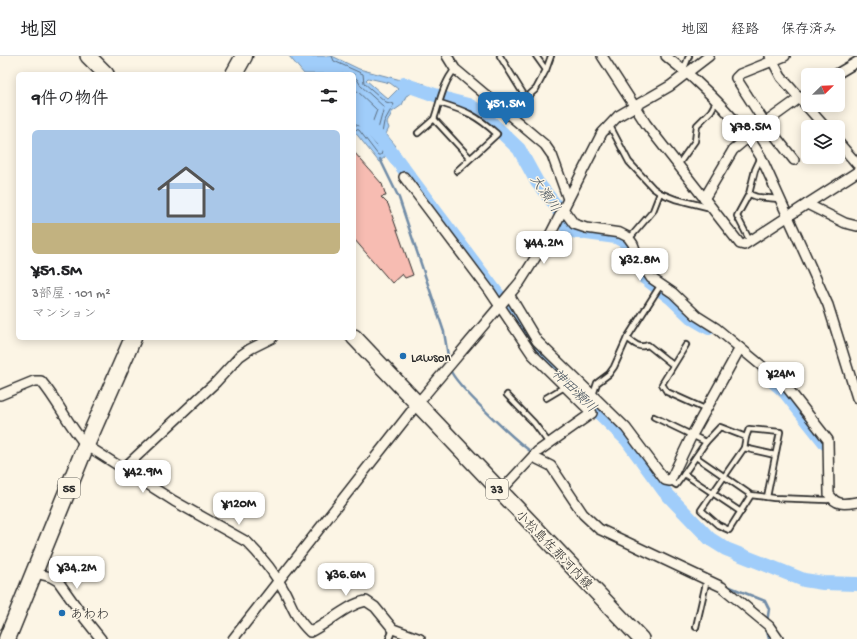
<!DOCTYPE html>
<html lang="ja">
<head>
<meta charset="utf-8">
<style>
  body { margin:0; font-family:"Gochi Hand","Klee One",sans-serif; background:#f2f2f2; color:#202124; height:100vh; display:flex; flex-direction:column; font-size:15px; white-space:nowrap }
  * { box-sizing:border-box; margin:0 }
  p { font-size:13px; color:#757577 }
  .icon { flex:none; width:22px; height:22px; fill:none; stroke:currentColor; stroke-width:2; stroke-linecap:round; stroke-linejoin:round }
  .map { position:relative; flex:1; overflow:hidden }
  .side { position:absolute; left:16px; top:16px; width:340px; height:268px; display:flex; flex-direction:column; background:#fff; border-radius:6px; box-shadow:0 2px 10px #0003 }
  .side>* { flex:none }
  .needle { width:26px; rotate:67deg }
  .tools { position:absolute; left:801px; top:12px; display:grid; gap:8px }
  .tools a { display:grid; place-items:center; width:44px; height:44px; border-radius:6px; background:#fff; box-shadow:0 2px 10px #0003; font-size:20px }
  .price { position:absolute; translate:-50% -34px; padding:0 9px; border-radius:8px; background:#fff; color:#222; font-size:13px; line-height:26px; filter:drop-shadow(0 1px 2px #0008) }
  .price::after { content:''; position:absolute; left:50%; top:24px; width:12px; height:9px; margin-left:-6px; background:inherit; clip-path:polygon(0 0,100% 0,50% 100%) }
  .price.selected { background:#1f6fb2; color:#fff }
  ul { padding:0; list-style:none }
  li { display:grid; align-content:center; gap:8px; height:212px; padding:0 16px }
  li+li { border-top:1px solid #e0e0e0 }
  li span { display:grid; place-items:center; height:124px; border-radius:6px; color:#555 }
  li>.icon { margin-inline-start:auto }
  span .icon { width:72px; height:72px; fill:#fffc; stroke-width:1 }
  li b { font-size:17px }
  h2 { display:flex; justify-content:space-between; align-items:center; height:48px; padding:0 16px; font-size:17px }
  header { display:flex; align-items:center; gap:24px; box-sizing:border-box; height:56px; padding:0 20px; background:#fff; border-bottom:1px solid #e0e0e0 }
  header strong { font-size:19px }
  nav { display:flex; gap:22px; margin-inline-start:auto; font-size:14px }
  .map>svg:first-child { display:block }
</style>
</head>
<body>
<header>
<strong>地図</strong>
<nav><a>地図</a><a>経路</a><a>保存済み</a></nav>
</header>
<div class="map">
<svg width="857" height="583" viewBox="0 0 857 583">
  <rect width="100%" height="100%" fill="#fcf5e5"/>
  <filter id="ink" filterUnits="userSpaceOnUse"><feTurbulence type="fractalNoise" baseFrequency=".025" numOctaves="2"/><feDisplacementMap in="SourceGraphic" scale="8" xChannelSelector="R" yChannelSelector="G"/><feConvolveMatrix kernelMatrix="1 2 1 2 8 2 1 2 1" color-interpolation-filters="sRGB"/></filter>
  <g filter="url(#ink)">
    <path fill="#a0cdfa" stroke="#718ca7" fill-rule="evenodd" d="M 289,0 L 332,0 L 359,13 L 401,24 L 407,24 L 425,28 L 422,34 L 418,34 L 406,40 L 402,49 L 392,56 L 387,67 L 389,72 L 386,78 L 396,90 L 386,96 L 385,101 L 379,106 L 354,75 L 354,18 L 304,18 ZM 368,22 L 390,27 L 398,33 L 388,43 L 366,24 Z"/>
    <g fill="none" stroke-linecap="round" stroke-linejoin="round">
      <g stroke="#5a6c7e" stroke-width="1">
        <polyline points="332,0 334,5 363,18 364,27 386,46 394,48 384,66 382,77 389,89 383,93 381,99 378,99 359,74 354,73"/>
        <polyline points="354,21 357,23 361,30 384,51 377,77 381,88 377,90 362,71 354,68"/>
        <polyline points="354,32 377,54 371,70 361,63 354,62"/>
      </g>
      <g stroke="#718ca7" stroke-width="2.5">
        <polyline points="380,103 399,142 410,175 444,276 449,306"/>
        <path d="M 450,313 C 454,328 518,387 533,397"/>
        <polyline points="564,422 572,433"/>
        <polyline points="725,529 765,545 769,553 767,566"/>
        <polyline points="766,572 769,583"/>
      </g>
      <g stroke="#a0cdfa" stroke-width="14">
        <polyline points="404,28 452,45 468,49 479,55 519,93 537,126 557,151 567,172 572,175 616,181 626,186 632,194 645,222 671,242 692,262 709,272"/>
        <polyline points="354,55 385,88 507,251 523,279 544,303 627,384 665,436 710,483 726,493 804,524 823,527 857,528"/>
        <polyline points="768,321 784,335 826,388"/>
      </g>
    </g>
    <polygon fill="#f7bcb2" stroke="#2b2b2b" points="354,96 382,128 386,140 381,141 388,148 413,219 405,222 402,218 392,227 354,183"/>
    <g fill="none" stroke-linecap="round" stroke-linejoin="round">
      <g stroke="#2b2b2b" stroke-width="8">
        <g id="service">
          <polyline points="500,0 526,42 509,58"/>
          <polyline points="546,14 551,0"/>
          <polyline points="683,15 689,0"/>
          <polyline points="526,42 536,33 546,14 536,0"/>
          <path d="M 440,47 C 466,55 476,59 497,78 L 457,115"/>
          <path d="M 434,63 C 440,46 443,27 455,13"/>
          <polyline points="609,68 629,106 653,132 660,137 675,143 711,152"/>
          <polyline points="418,77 434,63 470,102"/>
          <polyline points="678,109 695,85 697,69 711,55 716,46"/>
          <polyline points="749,138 757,141 779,143"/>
          <polyline points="629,183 653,155 660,137"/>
          <polyline points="750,185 737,160 749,138 755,114 761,101"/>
          <path d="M 627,282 C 634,287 639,293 648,289 L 673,309"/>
          <polyline points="686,289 662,328 667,336 707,354"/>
          <polyline points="507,339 534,367 548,386"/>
          <polyline points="593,339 597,327 609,318 614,311 627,282 660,230"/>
          <polyline points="546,342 566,330"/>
          <polyline points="654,361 706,386 720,371 746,381 744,392"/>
          <polyline points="746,381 749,373 780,376 767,441"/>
          <polyline points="706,386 684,418 741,456"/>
          <polyline points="775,399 744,392 701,454 718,469 729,474 751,439 774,442 828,444 831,442"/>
          <polyline points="696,401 751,439"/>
          <polyline points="670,425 676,429 684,418"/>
          <polyline points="696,571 707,523"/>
          <polyline points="389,583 393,573"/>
        </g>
      </g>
      <g stroke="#2b2b2b" stroke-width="12">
        <g id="minor">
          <polyline points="447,0 455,13 545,89 552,99 568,143"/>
          <polyline points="602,0 646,68 740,188 744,189 807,148 845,167 857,170"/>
          <path d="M 666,0 C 676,9 687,16 697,26 C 721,48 744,72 761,101 L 828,249 L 857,342"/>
          <polyline points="770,0 781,21 825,71"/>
          <polyline points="785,0 740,18 736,22 765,67 794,104"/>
          <polyline points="835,19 857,6"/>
          <polyline points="838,86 857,108"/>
          <polyline points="404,121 489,234 532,298 592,357 537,396 500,436"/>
          <polyline points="704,143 733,94 765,67 808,36"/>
          <polyline points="807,148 857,116"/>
          <path d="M 563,153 L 574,168 L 586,172 L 620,177 L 628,181 L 633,188 L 639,204 L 651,222 L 673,237 L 697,260 L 716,272 L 786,330 L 828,384 L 829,438 C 836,450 845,448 857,446"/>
          <polyline points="510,240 537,285 626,372 665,424 670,425 692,379 740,292"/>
          <path d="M 0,339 L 34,325 L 41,325 C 58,345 68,369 86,389 L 174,445 L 247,486 C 261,500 276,519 285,536 C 294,554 295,561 310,576 C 329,567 346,549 366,545 L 375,551 L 393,573 L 420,583"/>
          <polyline points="533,401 551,410 583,458 599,473 722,531 769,570 778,583"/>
          <polyline points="123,413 216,326 240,300 250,293 272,282"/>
          <polyline points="35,517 51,521 58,525 85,563 101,583"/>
          <polyline points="233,583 417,348 520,226 551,177 602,77 618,60 670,30 709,0"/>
        </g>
      </g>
      <g stroke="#2b2b2b" stroke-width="18">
        <g id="primary">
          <polyline points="88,0 106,18"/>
          <polyline points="354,281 641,583"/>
        </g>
      </g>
      <g stroke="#2b2b2b" stroke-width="19">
        <g id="trunk">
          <polyline points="234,18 244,0"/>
          <polyline points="7,583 86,389 133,282"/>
        </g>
      </g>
      <use href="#service" stroke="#fcf5e5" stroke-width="4.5"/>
      <use href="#minor" stroke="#fcf5e5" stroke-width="9"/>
      <use href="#primary" stroke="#fcf5e5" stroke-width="15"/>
      <use href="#trunk" stroke="#fcf5e5" stroke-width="16"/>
    </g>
  </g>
  <g fill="#1f6fb2" stroke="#fcf5e5" stroke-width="1.5">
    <circle cx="403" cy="300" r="4"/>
    <circle cx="62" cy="557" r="4"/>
  </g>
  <g text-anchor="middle" stroke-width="3" stroke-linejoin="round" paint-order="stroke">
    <g fill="#fcf5e5" stroke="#6a6863" stroke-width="1">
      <rect x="58" y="422" width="22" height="20" rx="3"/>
      <rect x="486" y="423" width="22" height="20" rx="3"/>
    </g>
    <g font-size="12" font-weight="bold" fill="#2b2b2b">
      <text x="69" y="436">55</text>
      <text x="497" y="437">33</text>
    </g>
    <g font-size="13" fill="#2b2b2b" stroke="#fcf5e5" text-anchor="start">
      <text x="411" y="305">Lawson</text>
      <text x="70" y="562">あわわ</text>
    </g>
    <g font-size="13" fill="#2b2b2b" stroke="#fcf5e5">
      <text transform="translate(555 493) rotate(46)" y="5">小松島佐那河内線</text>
    </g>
    <g font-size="14" font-style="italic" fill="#48545f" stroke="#fcf5e5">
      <text transform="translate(546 137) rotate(56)" y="5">大瀬川</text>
      <text transform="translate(575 334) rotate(44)" y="5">神田瀬川</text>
    </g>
  </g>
</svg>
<div class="tools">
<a><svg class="needle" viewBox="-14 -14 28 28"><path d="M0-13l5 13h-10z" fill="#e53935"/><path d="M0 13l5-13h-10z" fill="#757577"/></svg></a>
<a><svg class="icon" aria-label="layers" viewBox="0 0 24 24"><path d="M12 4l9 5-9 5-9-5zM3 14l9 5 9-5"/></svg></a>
</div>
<b class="price selected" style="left:506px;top:70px">¥51.5M</b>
<b class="price" style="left:751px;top:93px">¥78.5M</b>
<b class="price" style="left:544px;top:209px">¥44.2M</b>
<b class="price" style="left:640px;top:226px">¥32.8M</b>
<b class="price" style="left:781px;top:340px">¥24M</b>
<b class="price" style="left:143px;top:438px">¥42.9M</b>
<b class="price" style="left:239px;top:470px">¥120M</b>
<b class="price" style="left:77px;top:534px">¥34.2M</b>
<b class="price" style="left:346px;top:541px">¥36.6M</b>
<section class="side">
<h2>9件の物件<svg class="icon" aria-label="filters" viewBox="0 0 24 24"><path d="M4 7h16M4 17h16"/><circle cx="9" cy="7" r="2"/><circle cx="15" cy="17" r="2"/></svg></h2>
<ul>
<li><span style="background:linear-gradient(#a9c7e8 75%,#c2b280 0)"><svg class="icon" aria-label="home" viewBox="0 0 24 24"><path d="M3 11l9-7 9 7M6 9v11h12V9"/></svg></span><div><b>¥51.5M</b><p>3部屋 · 101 m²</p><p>マンション</p></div></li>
</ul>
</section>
</div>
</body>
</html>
